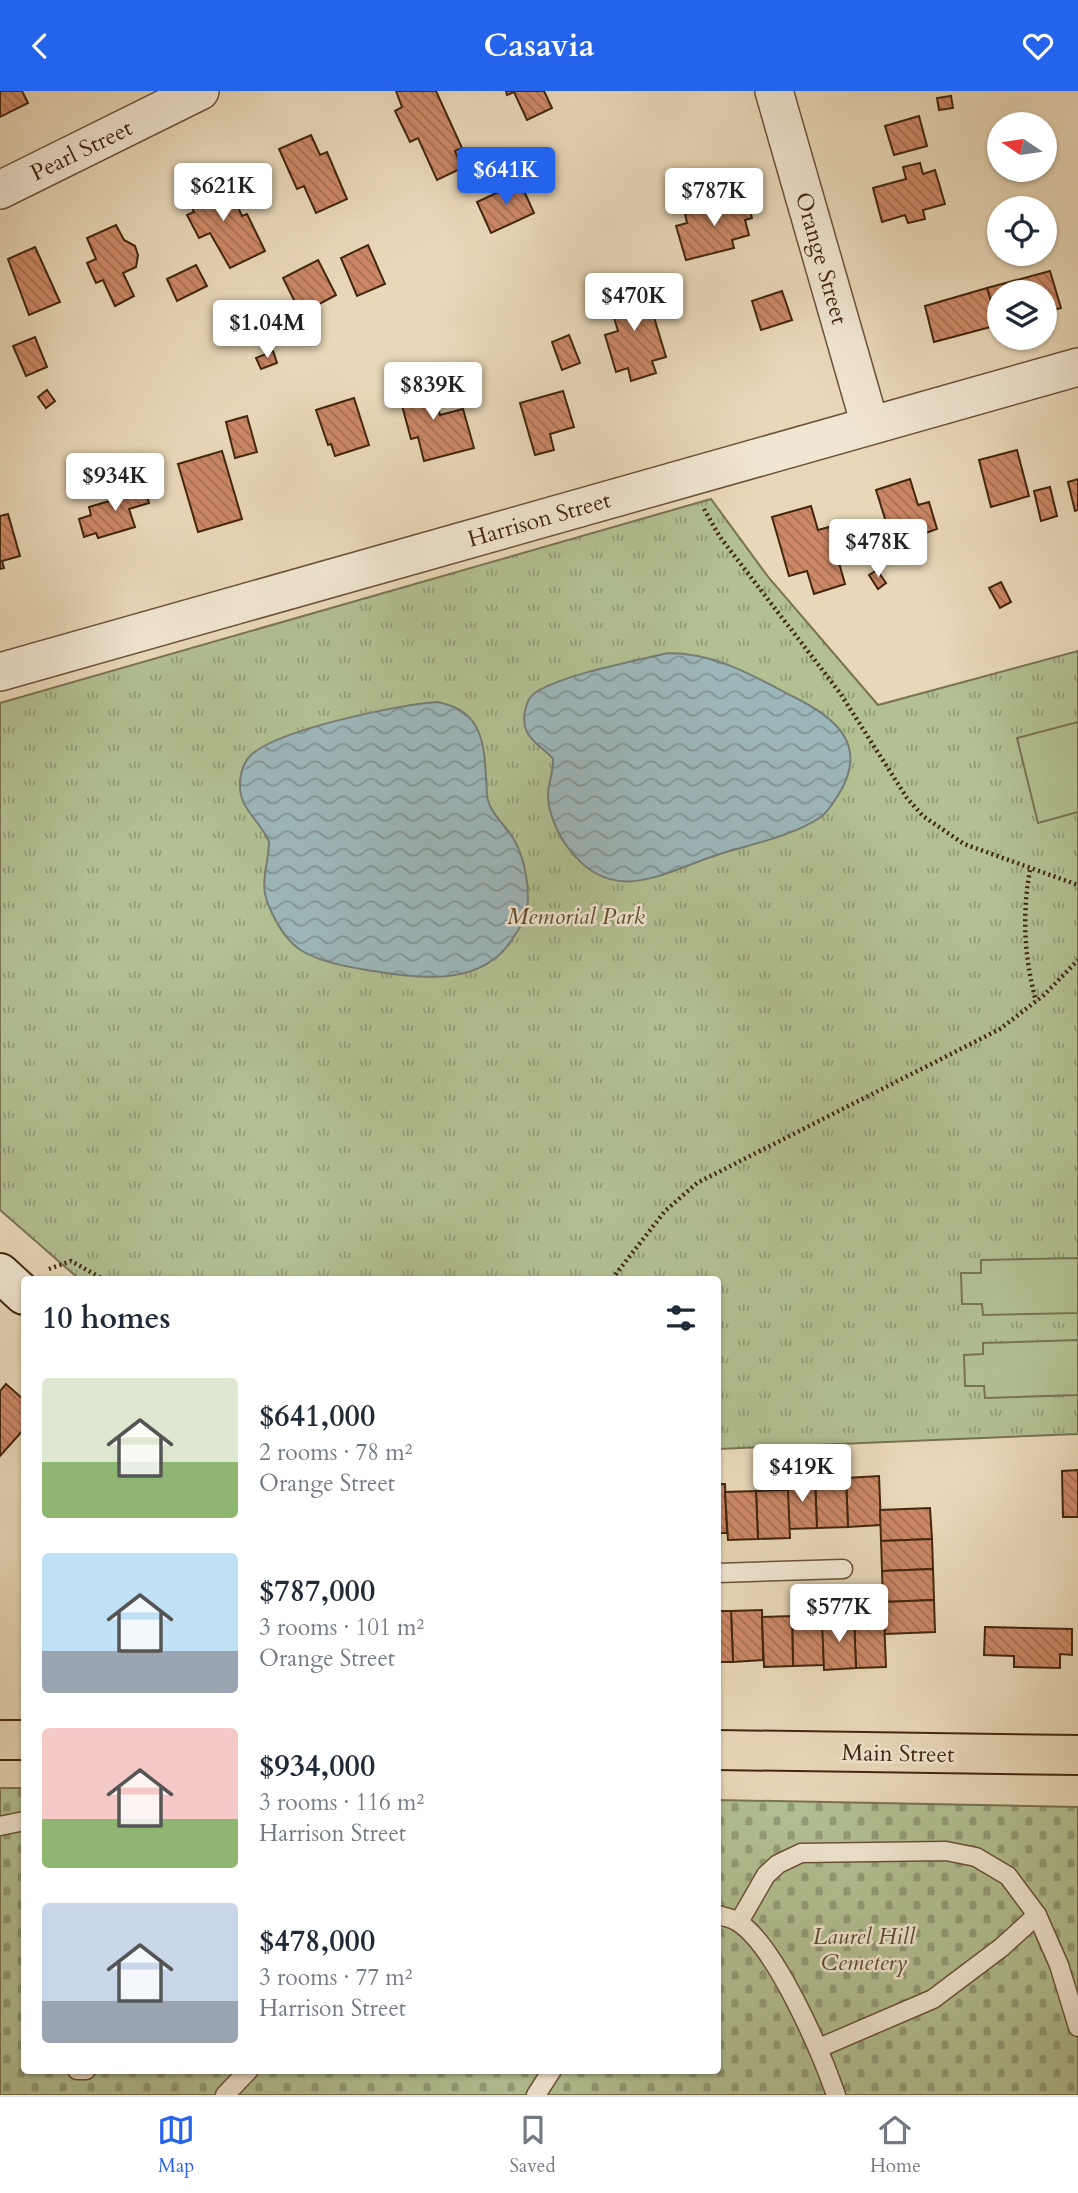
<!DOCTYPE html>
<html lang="en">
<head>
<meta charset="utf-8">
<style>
  body { margin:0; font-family:Cardo,serif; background:#f6f6f7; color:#1f2937; height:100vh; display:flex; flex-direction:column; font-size:26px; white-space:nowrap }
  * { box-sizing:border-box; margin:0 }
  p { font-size:23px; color:#747a83 }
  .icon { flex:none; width:38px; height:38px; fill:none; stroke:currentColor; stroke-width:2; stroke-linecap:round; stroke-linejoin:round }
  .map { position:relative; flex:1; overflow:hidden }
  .details { position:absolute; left:21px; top:1185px; width:700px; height:798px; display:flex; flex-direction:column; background:#fff; border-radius:7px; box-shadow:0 2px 5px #0004 }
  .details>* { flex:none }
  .needle { width:46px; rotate:283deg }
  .controls { position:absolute; left:987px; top:21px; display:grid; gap:14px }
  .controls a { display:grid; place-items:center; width:70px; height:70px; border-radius:50%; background:#fff; box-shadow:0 2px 5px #0004; font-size:35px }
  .price { position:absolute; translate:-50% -60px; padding:0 16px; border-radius:7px; background:#fff; color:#222; font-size:23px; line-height:46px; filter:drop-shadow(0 2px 4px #0008) }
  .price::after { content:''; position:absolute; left:50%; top:42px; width:21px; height:16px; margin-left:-10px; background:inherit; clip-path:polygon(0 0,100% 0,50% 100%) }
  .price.active { background:#2563eb; color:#fff }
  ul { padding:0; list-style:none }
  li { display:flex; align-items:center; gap:21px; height:175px; padding:0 21px }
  li span { display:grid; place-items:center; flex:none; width:196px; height:140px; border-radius:7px; color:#555 }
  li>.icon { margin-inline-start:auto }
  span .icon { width:84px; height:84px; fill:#fffc; stroke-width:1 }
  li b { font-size:30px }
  h2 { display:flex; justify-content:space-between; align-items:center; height:84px; padding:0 21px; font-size:30px }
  header { display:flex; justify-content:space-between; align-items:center; height:91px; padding:0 21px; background:#2563eb; color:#fff; font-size:32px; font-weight:600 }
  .tab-bar { display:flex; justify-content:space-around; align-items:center; height:98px; border-top:2px solid #e0e1e3; background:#fff; font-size:19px; color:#747a83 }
  .tab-bar a { display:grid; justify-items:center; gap:4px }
  .tab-bar .active { color:#2563eb }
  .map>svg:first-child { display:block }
</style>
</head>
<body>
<header><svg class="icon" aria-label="back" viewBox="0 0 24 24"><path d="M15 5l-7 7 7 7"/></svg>Casavia<svg class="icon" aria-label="heart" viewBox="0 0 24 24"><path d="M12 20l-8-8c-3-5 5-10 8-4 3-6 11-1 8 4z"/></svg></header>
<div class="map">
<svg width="1078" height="2004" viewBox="0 0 1078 2004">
  <defs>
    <pattern id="grass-tufts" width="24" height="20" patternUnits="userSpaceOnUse" patternTransform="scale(1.75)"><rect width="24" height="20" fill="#b2c092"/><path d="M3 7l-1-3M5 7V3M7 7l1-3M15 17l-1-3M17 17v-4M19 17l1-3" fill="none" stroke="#929c76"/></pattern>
    <pattern id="cemetery-stones" width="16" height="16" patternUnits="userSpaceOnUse" patternTransform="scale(1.75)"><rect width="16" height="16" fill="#b2c092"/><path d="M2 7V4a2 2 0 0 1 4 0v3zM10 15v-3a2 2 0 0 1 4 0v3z" fill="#929c76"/></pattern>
    <pattern id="water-waves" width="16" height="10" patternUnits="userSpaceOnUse" patternTransform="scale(1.75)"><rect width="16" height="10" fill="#9cb7ba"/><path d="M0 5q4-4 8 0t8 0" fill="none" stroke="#819596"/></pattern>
    <pattern id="building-back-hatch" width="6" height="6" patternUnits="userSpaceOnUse" patternTransform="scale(1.75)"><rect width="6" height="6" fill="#c86"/><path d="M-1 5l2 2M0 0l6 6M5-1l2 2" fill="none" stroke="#a76f52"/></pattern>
  </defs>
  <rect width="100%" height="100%" fill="#e9d8b8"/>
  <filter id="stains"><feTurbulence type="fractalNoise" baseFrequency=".00286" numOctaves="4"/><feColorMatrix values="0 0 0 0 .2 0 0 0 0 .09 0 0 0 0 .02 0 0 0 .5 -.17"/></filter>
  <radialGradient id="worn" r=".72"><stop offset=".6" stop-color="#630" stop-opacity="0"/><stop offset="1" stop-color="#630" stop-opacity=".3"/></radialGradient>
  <polygon fill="url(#grass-tufts)" stroke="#7a7350" stroke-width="2" points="711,408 769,487 878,614 1078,560 1078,1343 718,1358 718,1188 79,1188 0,1119 0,612"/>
  <polygon fill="url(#cemetery-stones)" stroke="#7a7350" stroke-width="2" points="0,1697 24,1697 24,1979 718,1979 718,1709 1078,1716 1078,2004 0,2004"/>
  <g fill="#b2c092" stroke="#7a7350" stroke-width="2">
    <polygon points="1078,631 1078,721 1038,732 1017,647"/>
    <polygon points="1078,1167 1078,1222 983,1224 982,1213 962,1213 961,1182 981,1182 981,1169"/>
    <polygon points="1078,1249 1078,1304 985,1307 984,1295 965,1295 964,1264 983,1263 983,1252"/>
  </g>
  <g fill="url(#water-waves)" stroke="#787d76" stroke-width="2">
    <path d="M 668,562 C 715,562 752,584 792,605 C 833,625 869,652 840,701 C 835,709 829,720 821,726 C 791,746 751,753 717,764 C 662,782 613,816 569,758 C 558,744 548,722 548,704 C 548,692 554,680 553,668 C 545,658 532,652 527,641 C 521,629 525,608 536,601 C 565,583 634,570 668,562 Z"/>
    <path d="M 437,611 C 488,620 484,661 487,703 C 488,721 504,732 513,747 C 525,766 530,797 527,819 C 525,830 519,838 513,847 C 483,896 421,888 373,880 C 350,876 323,872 302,860 C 286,850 275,830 268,813 C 259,792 269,772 269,751 C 261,730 239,718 240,694 C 240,683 243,672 251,664 C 277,639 400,613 437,611 Z"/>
  </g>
  <g fill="url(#building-back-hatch)" stroke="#43260f" stroke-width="2">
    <polygon points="0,0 22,0 28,12 0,26"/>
    <polygon points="396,0 436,0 462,57 455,60 462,77 437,89 418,47 410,51 395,20 402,16"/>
    <polygon points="506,0 544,0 552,17 527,29 514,1 507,4"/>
    <polygon points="951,5 953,17 939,19 937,7"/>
    <polygon points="919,25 927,55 894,64 885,35"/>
    <polygon points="311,44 320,64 327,61 347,108 316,122 304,95 297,98 279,58"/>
    <polygon points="920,72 923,83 935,79 945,113 923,119 925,128 908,132 905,124 882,131 873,97 906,88 903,76"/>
    <polygon points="216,87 226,108 233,105 242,125 247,123 265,160 230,177 210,142 199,147 187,124 194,121 185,102"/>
    <polygon points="520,91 534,122 491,142 477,111"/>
    <polygon points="746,106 752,127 745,129 749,144 732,149 734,157 686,169 676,135 687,132 685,123"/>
    <polygon points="116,134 124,149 135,155 138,164 136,176 123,182 134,205 115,215 103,189 96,192 87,172 96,168 87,147"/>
    <polygon points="368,154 385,193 357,205 341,167"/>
    <polygon points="35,156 60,211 29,224 8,168"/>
    <polygon points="318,169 336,204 301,223 283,187"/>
    <polygon points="196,174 207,195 177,210 167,188"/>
    <polygon points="1050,180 1061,217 1045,221 1045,201 999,201 998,234 987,197"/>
    <polygon points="644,193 666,266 652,270 656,282 631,290 628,277 616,281 605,244 618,240 607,203"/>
    <polygon points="987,197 998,234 934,251 925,215"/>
    <polygon points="782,200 792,229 761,239 752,210"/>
    <polygon points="569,244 580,272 562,279 552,251"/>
    <polygon points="35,246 47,276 26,285 13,255"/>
    <polygon points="273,260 277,272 261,278 256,267"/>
    <polygon points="431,288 440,324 463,318 474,357 424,370 418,346 411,348 397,296"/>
    <polygon points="47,299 55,310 46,317 38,306"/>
    <polygon points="563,300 574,336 550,343 554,359 535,364 520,312"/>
    <polygon points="354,307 369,354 335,365 331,353 328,354 316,319"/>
    <polygon points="247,325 257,361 235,367 226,331"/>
    <polygon points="1017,359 1029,405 991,416 979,369"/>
    <polygon points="222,360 242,428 198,441 178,373"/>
    <polygon points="142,387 149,412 129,418 135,436 98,447 96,442 84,446 79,428 91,424 89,416 130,404 126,392"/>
    <polygon points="910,388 918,414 929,411 937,438 923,443 926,450 899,458 891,433 887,434 876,399"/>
    <polygon points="1078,388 1078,419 1075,420 1068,391"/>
    <polygon points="1050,396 1057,425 1041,430 1034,400"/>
    <polygon points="811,415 818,439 829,436 845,493 814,503 807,480 789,485 772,426"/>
    <polygon points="8,423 20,465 2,470 4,477 0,478 0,425"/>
    <polygon points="877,479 886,492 878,498 869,484"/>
    <polygon points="1001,491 1011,511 1000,517 989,497"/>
    <polygon points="6,1293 24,1309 24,1338 0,1365 0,1300"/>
    <polygon points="1078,1379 1078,1426 1063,1426 1062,1380"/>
    <polygon points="879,1385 881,1434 848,1436 846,1387"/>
    <polygon points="846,1387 848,1436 817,1437 815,1388"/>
    <polygon points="815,1388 817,1437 789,1438 787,1389"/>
    <polygon points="718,1393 725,1393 727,1442 718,1442"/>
    <polygon points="788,1399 790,1447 758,1448 756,1400"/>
    <polygon points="756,1400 758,1448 728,1449 725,1401"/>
    <polygon points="930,1417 932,1448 881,1450 880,1419"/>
    <polygon points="932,1448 933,1478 882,1480 881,1450"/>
    <polygon points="933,1478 934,1509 883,1511 882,1480"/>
    <polygon points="934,1509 935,1541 885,1543 883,1511"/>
    <polygon points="762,1519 763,1569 733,1571 731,1520"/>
    <polygon points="718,1520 731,1520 733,1571 718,1571"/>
    <polygon points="822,1523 824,1574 793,1575 792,1525"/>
    <polygon points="792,1525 793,1575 764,1576 762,1526"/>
    <polygon points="884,1527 886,1576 856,1577 854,1528"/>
    <polygon points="854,1528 856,1577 824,1579 822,1529"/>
    <polygon points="985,1536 1072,1538 1072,1564 1060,1563 1060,1577 1014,1576 1014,1565 984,1564"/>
  </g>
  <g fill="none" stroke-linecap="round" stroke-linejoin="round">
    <g stroke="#6c5239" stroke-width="21">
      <g id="lane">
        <polyline points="718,1482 843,1478"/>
        <polyline points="0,1735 24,1730"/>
        <path d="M 718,1824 C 724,1826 732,1827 738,1831 C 776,1855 821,1961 836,2004"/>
        <polyline points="739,1831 766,1784 778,1773 801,1762 946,1760 976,1766 1008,1785 1037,1824 1059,1874 1078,1936"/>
        <polyline points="819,1957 933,1908 1002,1856 1037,1824"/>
        <polyline points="77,1979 86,1979"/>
        <polyline points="225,2004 249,1979"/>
        <polyline points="536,2004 552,1979"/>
      </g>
    </g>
    <g stroke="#6c5239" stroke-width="40">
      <g id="street">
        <polyline points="774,0 870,334"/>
        <polyline points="0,99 200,0"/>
        <polyline points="0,581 1078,276"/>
      </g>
    </g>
    <g stroke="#43260f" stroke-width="42">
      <polyline id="secondary" points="0,1182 24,1204"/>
    </g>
    <g stroke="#43260f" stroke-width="42">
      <g id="primary">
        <polyline points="0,1649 24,1649"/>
        <polyline points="718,1659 1078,1664"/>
      </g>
    </g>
    <g stroke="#43260f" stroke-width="4.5" stroke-dasharray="2 3.5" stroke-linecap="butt">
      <polyline points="704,418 720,446 840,602 907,707 923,725 964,753 1078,794"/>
      <path d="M 1030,779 C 1022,823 1024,866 1036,910"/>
      <polyline points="49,1178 71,1170 103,1188"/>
      <polyline points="612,1188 665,1120 697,1092 1000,938 1044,904 1078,869"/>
    </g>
    <use href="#lane" stroke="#f1e6d1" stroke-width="18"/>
    <use href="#street" stroke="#f1e6d1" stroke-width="37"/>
    <use href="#secondary" stroke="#f1e6d1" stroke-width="38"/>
    <use href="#primary" stroke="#e9d8b8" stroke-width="38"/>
  </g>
  <g text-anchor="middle" stroke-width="5" stroke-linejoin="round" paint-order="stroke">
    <g font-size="23" fill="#43260f" stroke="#f1e6d1">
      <text transform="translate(81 59) rotate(-26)" y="8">Pearl Street</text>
      <text transform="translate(822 167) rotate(74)" y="8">Orange Street</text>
      <text transform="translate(539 428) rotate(-16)" y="8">Harrison Street</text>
      <text transform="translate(898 1662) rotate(1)" y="8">Main Street</text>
    </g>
    <g font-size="23" font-style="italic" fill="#5f4c30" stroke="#f1e6d1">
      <text x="576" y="833">Memorial Park</text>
      <text x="864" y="1853">Laurel Hill<tspan x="864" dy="26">Cemetery</tspan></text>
    </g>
  </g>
  <rect width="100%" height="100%" filter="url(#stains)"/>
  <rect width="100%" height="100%" fill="url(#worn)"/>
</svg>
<div class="controls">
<a><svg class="needle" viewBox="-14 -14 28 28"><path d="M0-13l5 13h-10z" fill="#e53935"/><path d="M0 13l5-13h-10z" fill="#747a83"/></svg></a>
<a><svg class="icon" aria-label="locate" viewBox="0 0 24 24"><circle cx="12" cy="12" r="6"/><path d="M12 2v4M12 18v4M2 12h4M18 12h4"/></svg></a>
<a><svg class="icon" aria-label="layers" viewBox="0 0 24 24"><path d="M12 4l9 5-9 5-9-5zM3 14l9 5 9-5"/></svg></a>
</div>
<b class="price active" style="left:506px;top:116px">$641K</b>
<b class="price" style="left:223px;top:132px">$621K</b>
<b class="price" style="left:714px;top:137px">$787K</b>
<b class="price" style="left:634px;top:242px">$470K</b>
<b class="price" style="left:267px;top:269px">$1.04M</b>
<b class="price" style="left:433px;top:331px">$839K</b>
<b class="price" style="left:115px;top:422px">$934K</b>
<b class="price" style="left:878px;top:488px">$478K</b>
<b class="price" style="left:802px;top:1413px">$419K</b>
<b class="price" style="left:839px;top:1553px">$577K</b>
<section class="details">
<h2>10 homes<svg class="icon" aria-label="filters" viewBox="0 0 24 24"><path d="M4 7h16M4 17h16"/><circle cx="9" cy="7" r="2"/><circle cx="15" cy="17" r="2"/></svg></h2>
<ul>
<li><span style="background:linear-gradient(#dfe7d0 60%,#8fb573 0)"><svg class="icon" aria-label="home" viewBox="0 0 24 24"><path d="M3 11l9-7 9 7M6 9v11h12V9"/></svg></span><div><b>$641,000</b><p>2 rooms · 78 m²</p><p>Orange Street</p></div></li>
<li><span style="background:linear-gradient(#bfe0f5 70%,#9aa5b1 0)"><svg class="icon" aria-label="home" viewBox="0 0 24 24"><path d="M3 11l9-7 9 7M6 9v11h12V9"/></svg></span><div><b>$787,000</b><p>3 rooms · 101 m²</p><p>Orange Street</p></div></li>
<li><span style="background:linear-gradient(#f6c9c9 65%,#8fb573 0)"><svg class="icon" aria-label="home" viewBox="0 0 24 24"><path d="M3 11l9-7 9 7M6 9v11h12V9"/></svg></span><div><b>$934,000</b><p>3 rooms · 116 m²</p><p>Harrison Street</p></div></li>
<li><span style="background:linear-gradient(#c9d6e8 70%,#9aa5b1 0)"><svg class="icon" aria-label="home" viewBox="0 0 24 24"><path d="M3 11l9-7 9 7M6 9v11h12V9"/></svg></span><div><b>$478,000</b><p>3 rooms · 77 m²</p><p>Harrison Street</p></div></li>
</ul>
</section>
</div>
<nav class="tab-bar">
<a class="active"><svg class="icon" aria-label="map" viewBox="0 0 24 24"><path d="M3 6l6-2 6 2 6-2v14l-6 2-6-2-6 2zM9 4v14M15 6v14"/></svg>Map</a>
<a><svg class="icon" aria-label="saved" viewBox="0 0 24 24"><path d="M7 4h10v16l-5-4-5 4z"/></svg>Saved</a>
<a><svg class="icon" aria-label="home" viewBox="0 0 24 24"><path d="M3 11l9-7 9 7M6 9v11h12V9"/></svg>Home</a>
</nav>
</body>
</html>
